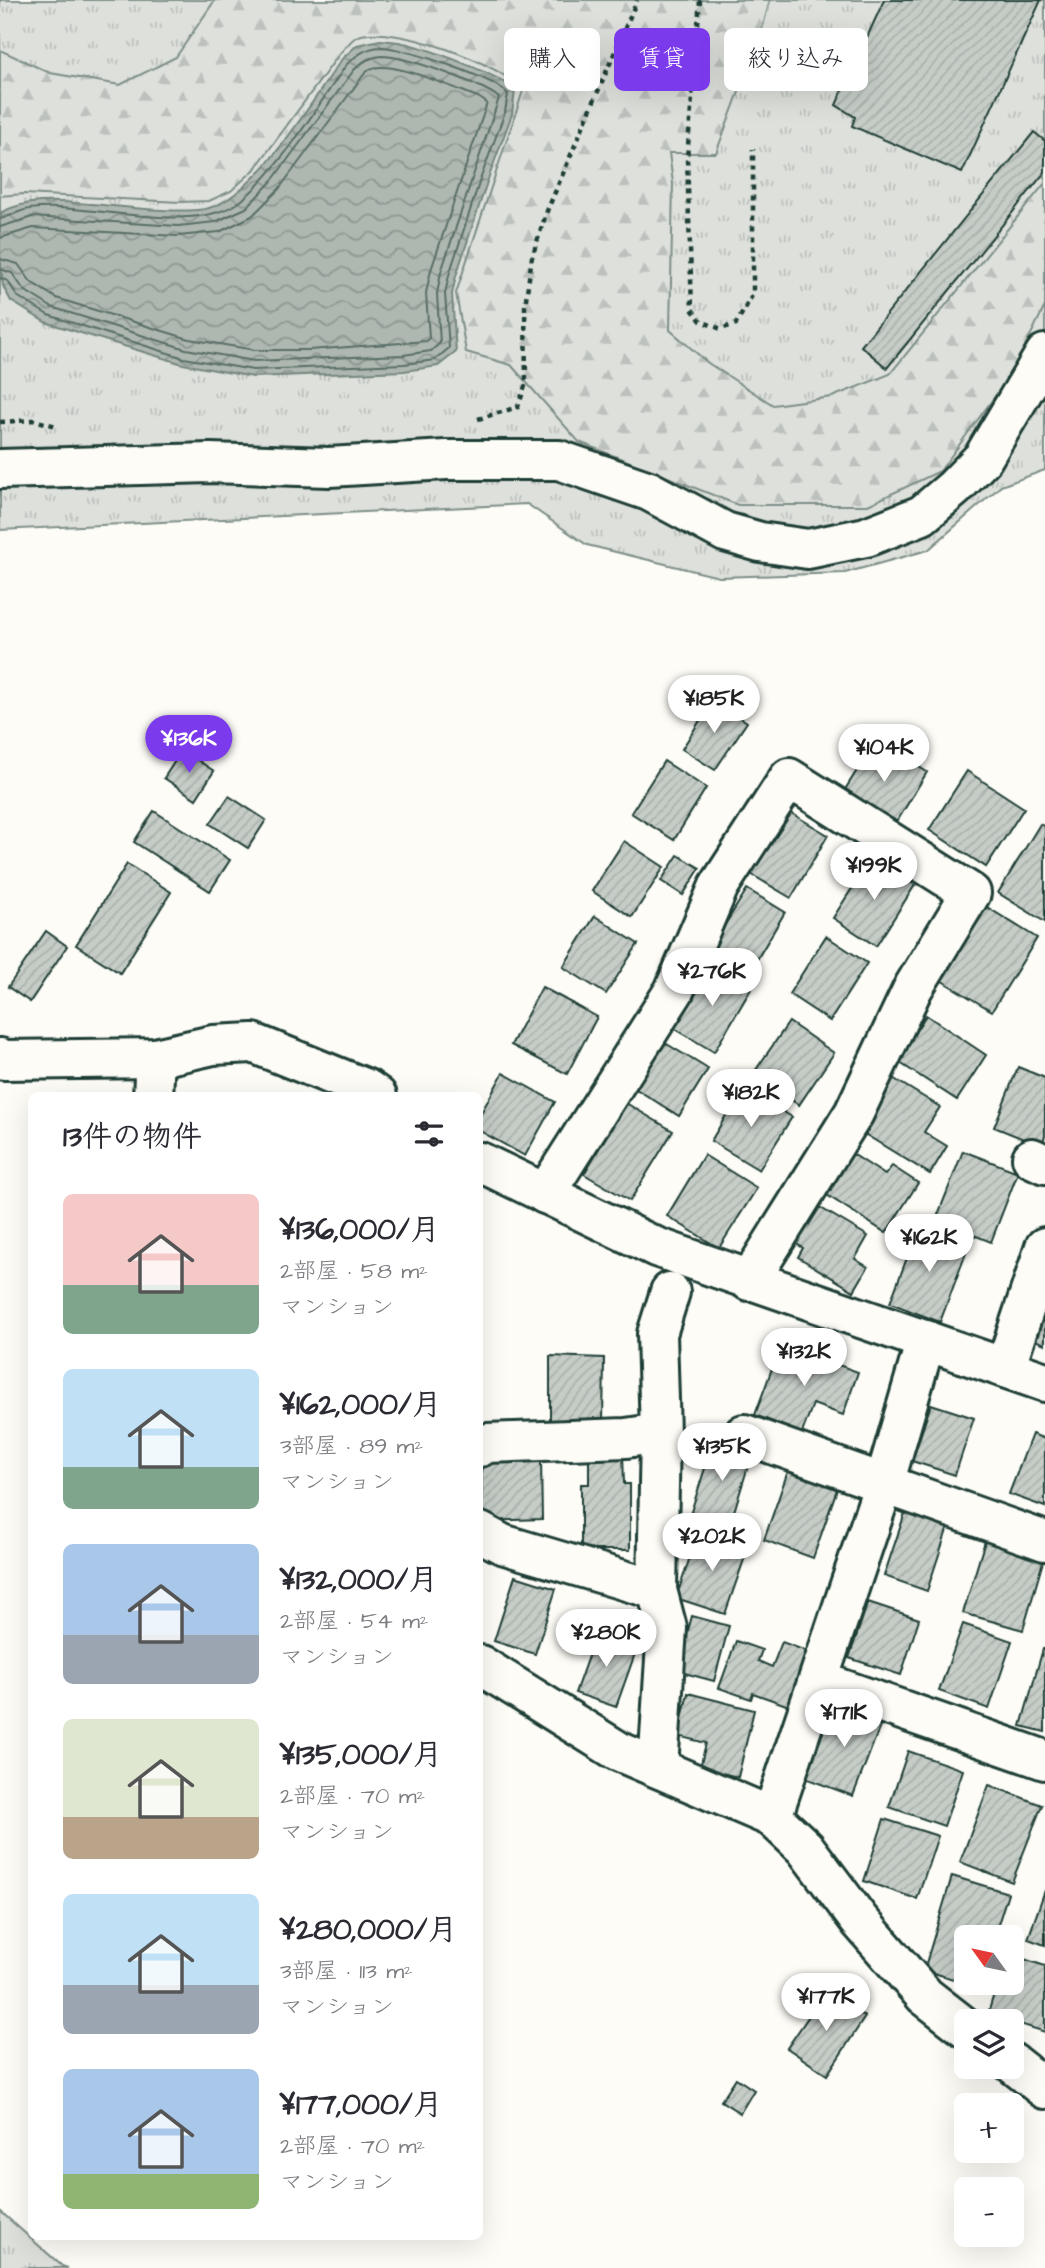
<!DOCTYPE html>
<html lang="ja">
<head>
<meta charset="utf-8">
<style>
  body { margin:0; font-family:"Architects Daughter","Klee One",sans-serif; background:#f7f7f7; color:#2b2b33; height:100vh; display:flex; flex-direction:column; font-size:26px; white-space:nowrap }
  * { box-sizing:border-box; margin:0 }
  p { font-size:23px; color:#7c7c81 }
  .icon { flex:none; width:38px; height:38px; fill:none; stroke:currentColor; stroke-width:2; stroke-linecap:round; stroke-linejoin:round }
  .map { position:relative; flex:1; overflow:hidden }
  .details { position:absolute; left:28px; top:1092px; width:455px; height:1148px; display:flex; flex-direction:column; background:#fff; border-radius:10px; box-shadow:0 7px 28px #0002 }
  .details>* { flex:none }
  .top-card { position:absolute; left:504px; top:28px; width:436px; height:63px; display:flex; gap:14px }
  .needle { width:46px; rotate:303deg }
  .buttons { position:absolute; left:954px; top:1925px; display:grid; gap:14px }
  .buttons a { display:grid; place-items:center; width:70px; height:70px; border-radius:10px; background:#fff; box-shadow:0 7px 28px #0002; font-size:35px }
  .price { position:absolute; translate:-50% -60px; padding:0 16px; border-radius:24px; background:#fff; color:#222; font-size:23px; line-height:46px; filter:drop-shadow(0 2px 4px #0008) }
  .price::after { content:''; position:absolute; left:50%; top:42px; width:21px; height:16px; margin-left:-10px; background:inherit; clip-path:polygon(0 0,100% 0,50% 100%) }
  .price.selected { background:#7c3aed; color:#fff }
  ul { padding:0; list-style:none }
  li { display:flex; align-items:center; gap:21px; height:175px; padding:0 35px }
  li span { display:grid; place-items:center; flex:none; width:196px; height:140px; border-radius:10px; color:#555 }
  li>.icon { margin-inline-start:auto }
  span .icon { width:84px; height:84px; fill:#fffc; stroke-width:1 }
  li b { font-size:30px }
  h2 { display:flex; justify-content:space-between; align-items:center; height:84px; padding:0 35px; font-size:30px }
  .tag { padding:0 24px; border-radius:10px; background:#fff; box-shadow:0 7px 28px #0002; font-size:24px; line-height:63px }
  .tag.selected { background:#7c3aed; color:#fff }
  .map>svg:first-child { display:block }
</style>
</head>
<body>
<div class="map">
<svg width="1045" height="2268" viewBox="0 0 1045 2268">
  <defs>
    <pattern id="grass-tufts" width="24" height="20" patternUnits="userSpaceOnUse" patternTransform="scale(1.75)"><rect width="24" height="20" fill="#dde0db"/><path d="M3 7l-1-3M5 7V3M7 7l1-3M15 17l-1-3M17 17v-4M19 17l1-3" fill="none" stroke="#bdc1bd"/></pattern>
    <pattern id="forest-firs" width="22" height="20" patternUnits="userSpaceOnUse" patternTransform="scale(1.75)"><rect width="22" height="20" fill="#dde0db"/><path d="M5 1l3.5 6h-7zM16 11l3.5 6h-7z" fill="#bdc1bd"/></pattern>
    <pattern id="water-waves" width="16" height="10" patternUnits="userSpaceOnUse" patternTransform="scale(1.75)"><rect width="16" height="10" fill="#aeb8b1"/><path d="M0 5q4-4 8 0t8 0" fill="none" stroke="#8d9791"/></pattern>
    <pattern id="building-hatch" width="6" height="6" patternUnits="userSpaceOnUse" patternTransform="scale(1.75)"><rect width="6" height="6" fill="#c6cdc7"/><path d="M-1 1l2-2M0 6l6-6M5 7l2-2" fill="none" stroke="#aab1ac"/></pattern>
  </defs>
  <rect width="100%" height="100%" fill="#fdfcf7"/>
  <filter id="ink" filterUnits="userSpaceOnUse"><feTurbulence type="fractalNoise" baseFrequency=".0143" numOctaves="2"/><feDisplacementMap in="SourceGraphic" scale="14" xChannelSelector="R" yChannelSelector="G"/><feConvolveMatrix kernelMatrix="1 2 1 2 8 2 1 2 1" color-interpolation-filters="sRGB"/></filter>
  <g filter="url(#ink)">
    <g fill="url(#grass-tufts)" stroke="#7e8e88" stroke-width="2">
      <polygon points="0,0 1045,0 1045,470 1001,486 928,550 845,573 719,577 587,545 527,504 0,530"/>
      <polygon points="0,2211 62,2266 68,2268 0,2268"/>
    </g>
    <path fill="url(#forest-firs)" stroke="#7e8e88" stroke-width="2" d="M 215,0 L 770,0 L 761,33 L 716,153 L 669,153 L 673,183 L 670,330 L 708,363 L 773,405 L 832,397 L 890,374 L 1045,183 L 1045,306 L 1012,373 L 940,471 L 868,505 L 738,505 L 579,442 L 511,365 L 466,352 L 456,293 L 523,91 C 504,64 388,22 356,37 C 351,40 345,48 341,52 L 254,170 L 231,191 L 209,201 L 180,202 L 24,194 L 0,196 L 0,50 L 50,73 L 120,85 L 176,57 Z"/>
    <path fill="url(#water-waves)" stroke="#75877f" stroke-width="2" d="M 380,40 C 388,41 395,41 403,43 C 424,47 504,76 515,91 L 512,114 L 487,182 L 456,276 L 452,294 L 456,352 L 438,366 L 404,371 L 253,377 L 183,364 L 45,322 L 11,301 L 3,286 L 0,254 L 0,218 L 2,212 C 30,197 61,202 91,204 C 120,206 183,215 209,208 C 258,194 312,101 342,59 L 357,45 Z"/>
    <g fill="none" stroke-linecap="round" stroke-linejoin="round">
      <g stroke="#586e66" stroke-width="2">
        <path d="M 0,219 C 10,217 19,210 30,209 C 88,201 195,238 242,200 C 283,165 316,108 347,64 C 358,54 366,48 381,47 C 402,47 495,78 508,94 L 505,112 L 480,180 L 449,275 L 445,294 L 449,348 L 435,360 L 404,364 L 253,370 L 184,358 L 48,315 L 17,296 L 8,281 L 0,278"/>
        <path d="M 0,227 L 32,217 L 178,226 L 215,222 L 246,208 L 271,182 L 354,70 C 363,61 370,57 382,56 C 405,56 483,84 499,98 L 441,272 L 437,294 L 440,343 L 431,351 L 403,355 L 254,361 L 186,349 L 51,307 L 24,290 L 12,273 L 0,269"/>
        <path d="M 0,238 L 33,228 L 178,236 L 219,232 L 252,216 L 279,189 L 362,77 C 363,75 369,70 370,69 C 392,59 455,89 478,97 L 487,103 L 431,270 L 426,293 L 429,338 L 427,341 L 309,350 L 255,350 L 189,339 L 56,298 L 31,282 L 18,264 L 0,259"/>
      </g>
    </g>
    <g fill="url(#building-hatch)" stroke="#1f3d34" stroke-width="2">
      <polygon points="884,0 1041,0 962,173 852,126 855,117 836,105"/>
      <polygon points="1034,132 1045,141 1045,172 887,368 861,346"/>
      <polygon points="713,700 747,722 715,770 682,749"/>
      <polygon points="876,740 927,772 893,828 841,796"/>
      <polygon points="182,750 214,771 196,799 164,778"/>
      <polygon points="664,761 706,788 674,840 631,813"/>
      <polygon points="967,771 1024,808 986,867 929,830"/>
      <polygon points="229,796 266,820 248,848 210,824"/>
      <polygon points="786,810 828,835 791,898 749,873"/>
      <polygon points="154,811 230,860 210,891 134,842"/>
      <polygon points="1040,824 1045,827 1045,922 998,893"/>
      <polygon points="624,841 664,867 632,917 592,891"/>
      <polygon points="678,855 700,868 683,895 661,881"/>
      <polygon points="872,857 915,885 876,946 833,918"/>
      <polygon points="127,864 171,892 120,973 76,945"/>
      <polygon points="747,889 785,912 749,973 710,949"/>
      <polygon points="982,904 1037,938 992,1011 937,978"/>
      <polygon points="595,916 638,944 606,994 563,967"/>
      <polygon points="46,931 67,946 30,1002 8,987"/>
      <polygon points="826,936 867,963 830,1021 789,994"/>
      <polygon points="709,964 751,989 714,1052 672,1027"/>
      <polygon points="542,987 597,1017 567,1074 511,1045"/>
      <polygon points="926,1015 986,1055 957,1100 897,1061"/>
      <polygon points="789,1022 834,1053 799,1105 753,1074"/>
      <polygon points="662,1041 708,1069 679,1116 633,1087"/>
      <polygon points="1018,1067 1045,1078 1045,1136 1041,1146 994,1127"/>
      <polygon points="503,1073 555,1102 525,1156 480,1131 480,1115"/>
      <polygon points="891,1077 940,1107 924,1132 947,1146 930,1174 858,1130"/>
      <polygon points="743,1087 792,1117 759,1170 711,1141"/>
      <polygon points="626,1103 673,1131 630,1201 584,1174"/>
      <polygon points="845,1149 885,1175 892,1166 918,1183 886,1233 819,1190"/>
      <polygon points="963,1151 1018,1172 991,1242 936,1220"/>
      <polygon points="704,1155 757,1188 719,1248 667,1216"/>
      <polygon points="814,1204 868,1236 855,1259 868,1267 854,1291 798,1257 803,1248 792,1241"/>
      <polygon points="919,1226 969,1245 940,1322 890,1303"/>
      <polygon points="1045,1302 1045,1344 1032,1339"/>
      <polygon points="781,1344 858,1372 843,1415 813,1404 802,1433 755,1415"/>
      <polygon points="550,1356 604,1358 603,1422 550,1421"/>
      <polygon points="931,1404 974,1418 955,1475 912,1461"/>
      <polygon points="716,1434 754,1447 728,1531 689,1518"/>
      <polygon points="1032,1434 1045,1439 1045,1507 1009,1494"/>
      <polygon points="589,1451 623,1452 624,1484 630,1484 630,1550 581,1550 581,1484 589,1484"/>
      <polygon points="541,1460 542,1519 482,1521 481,1461"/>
      <polygon points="789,1468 838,1486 813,1558 764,1540"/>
      <polygon points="905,1513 948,1527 927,1591 884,1576"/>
      <polygon points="699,1531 748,1548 725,1614 676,1598"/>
      <polygon points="985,1541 1044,1558 1023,1630 963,1613"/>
      <polygon points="515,1576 556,1589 535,1654 494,1641"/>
      <polygon points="868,1602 919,1619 901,1675 849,1658"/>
      <polygon points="692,1616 729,1626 714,1681 677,1671"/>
      <polygon points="963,1624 1012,1641 989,1709 939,1691"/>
      <polygon points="597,1631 638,1645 616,1707 575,1693"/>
      <polygon points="736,1641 762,1650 758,1661 772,1667 782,1642 809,1652 789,1706 753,1693 751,1699 719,1688"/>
      <polygon points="1043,1649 1045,1649 1045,1732 1021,1726"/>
      <polygon points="688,1693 754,1710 738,1777 700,1768 706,1743 678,1736"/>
      <polygon points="835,1702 882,1721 853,1796 805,1778"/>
      <polygon points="908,1751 963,1770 944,1826 889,1807"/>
      <polygon points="989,1785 1042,1805 1012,1882 960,1862"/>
      <polygon points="884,1819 938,1836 917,1899 864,1881"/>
      <polygon points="952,1876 1008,1893 994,1937 966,1937 966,1983 924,1970"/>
      <polygon points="1045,1890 1045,1945 1028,1939"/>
      <polygon points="1012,1955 1045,1966 1045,2032 988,2014 997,1983 1012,1983"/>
      <polygon points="826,1991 865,2017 827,2075 787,2048"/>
      <polygon points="736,2078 754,2090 740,2113 721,2101"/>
    </g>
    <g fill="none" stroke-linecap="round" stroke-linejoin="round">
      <g stroke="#1f3d34" stroke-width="44">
        <g id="minor">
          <polyline points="0,469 210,463 329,467 446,460 559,460 649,491 725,532 760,542 808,549 866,537 922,515 954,488 983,458 1045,354"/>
          <polyline points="0,1058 4,1060 155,1058 213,1045 253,1043 367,1089 377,1096"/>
          <polyline points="153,1096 155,1058"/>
          <polyline points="1032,1158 1045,1164"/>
          <polyline points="480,1162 656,1247 1045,1382"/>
          <polyline points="545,1194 674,991 719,886 789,778 971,893 913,988 854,1113 749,1281"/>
          <polyline points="1005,1368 1045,1247"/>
          <polyline points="744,1434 1045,1541"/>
          <polyline points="480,1447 487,1443 626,1438 660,1433"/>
          <polyline points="480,1532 502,1544 657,1590"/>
          <polyline points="480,1665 618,1751 772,1817 805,1848 859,1920 925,1996 966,2028"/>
          <polyline points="819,1681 1045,1760"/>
          <polyline points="658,1768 667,1628 657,1590 660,1433 657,1334 670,1292"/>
          <polyline points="772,1817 884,1484 926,1340"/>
          <polyline points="1012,2063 1045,2089"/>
        </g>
      </g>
      <g stroke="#1f3d34" stroke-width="4.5" stroke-dasharray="5 5" stroke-linecap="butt">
        <polyline points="700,0 687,158 692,309 701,321 721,329 736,324 753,294 753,149"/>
        <polyline points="478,419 518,407 526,383 525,306 532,257 547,211 637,0"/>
        <polyline points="0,422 33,420 57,426"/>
      </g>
      <use href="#minor" stroke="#fdfcf7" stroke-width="38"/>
    </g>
  </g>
</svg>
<div class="buttons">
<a><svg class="needle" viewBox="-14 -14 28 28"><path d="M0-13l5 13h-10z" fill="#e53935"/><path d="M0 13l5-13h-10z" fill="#7c7c81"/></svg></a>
<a><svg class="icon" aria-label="layers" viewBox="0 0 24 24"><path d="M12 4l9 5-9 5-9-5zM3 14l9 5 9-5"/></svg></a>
<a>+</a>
<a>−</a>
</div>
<b class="price" style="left:714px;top:735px">¥185K</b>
<b class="price selected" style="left:189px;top:775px">¥136K</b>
<b class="price" style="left:884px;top:784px">¥104K</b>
<b class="price" style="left:874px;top:902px">¥199K</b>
<b class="price" style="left:712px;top:1008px">¥276K</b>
<b class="price" style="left:751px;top:1129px">¥182K</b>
<b class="price" style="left:929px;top:1274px">¥162K</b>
<b class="price" style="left:804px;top:1388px">¥132K</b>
<b class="price" style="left:722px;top:1483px">¥135K</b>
<b class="price" style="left:712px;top:1573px">¥202K</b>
<b class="price" style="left:606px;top:1669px">¥280K</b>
<b class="price" style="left:844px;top:1749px">¥171K</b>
<b class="price" style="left:826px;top:2033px">¥177K</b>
<div class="top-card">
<a class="tag">購入</a>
<a class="tag selected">賃貸</a>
<a class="tag">絞り込み</a>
</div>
<section class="details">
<h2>13件の物件<svg class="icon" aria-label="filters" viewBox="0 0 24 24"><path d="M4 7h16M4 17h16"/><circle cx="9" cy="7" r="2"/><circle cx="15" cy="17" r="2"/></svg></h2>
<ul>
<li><span style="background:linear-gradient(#f6c9c9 65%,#7fa58c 0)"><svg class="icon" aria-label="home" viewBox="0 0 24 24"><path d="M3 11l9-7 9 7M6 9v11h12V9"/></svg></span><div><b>¥136,000/月</b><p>2部屋 · 58 m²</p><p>マンション</p></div></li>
<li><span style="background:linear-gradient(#bfe0f5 70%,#7fa58c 0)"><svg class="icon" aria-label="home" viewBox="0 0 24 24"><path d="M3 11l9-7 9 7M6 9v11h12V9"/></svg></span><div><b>¥162,000/月</b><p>3部屋 · 89 m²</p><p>マンション</p></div></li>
<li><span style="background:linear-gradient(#a9c7e8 65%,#9aa5b1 0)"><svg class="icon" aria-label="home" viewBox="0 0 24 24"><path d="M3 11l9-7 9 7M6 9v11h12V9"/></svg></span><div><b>¥132,000/月</b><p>2部屋 · 54 m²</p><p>マンション</p></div></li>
<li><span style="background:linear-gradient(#dfe7d0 70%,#b9a48a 0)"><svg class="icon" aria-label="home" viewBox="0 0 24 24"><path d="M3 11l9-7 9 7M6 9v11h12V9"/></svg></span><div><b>¥135,000/月</b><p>2部屋 · 70 m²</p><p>マンション</p></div></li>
<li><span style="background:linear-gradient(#bfe0f5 65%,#9aa5b1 0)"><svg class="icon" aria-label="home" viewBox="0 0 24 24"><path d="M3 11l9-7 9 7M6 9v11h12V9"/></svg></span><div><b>¥280,000/月</b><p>3部屋 · 113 m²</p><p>マンション</p></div></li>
<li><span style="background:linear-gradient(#a9c7e8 75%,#8fb573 0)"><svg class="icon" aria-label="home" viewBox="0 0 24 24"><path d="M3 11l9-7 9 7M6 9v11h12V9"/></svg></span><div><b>¥177,000/月</b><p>2部屋 · 70 m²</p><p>マンション</p></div></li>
</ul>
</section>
</div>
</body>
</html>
